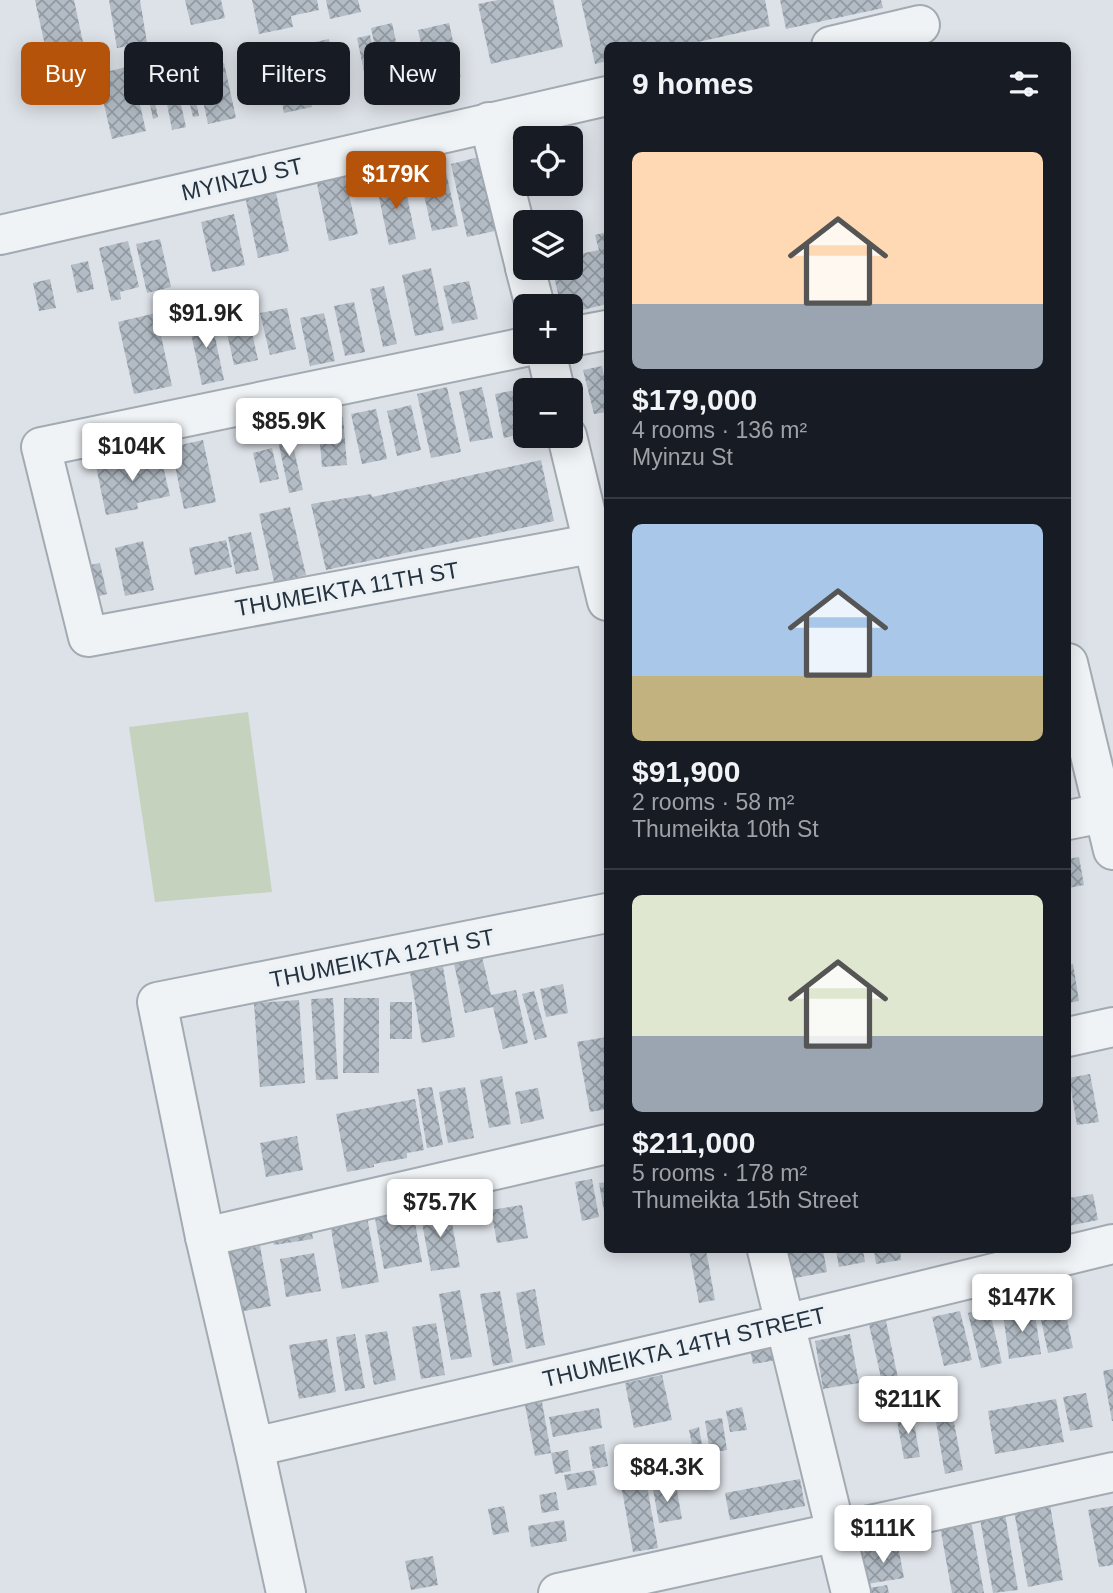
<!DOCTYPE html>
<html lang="en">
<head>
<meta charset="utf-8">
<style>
  body { margin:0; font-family:Helvetica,sans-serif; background:#20242c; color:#f1f3f6; height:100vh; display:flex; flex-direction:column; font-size:26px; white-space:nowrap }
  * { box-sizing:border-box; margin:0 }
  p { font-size:23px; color:#9ea1a6 }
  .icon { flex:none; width:38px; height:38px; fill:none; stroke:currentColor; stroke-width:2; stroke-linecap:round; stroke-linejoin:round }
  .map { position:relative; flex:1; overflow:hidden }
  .drawer { position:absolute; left:604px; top:42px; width:467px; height:1211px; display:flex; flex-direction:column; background:#171b24; border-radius:10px; box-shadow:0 4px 18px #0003 }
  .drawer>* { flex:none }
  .top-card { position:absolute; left:21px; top:42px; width:478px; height:63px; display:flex; gap:14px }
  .controls { position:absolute; left:513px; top:126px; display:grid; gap:14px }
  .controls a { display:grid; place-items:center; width:70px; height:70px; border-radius:10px; background:#171b24; box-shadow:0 4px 18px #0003; font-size:35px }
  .price { position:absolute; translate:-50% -60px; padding:0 16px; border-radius:7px; background:#fff; color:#222; font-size:23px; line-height:46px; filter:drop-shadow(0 2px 4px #0008) }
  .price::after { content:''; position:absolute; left:50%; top:42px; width:21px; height:16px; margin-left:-10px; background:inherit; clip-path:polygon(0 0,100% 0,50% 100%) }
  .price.selected { background:#b45309; color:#fff }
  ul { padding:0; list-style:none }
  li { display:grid; align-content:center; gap:14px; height:371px; padding:0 28px }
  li+li { border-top:2px solid #363941 }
  li span { display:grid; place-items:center; height:217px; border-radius:10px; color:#555 }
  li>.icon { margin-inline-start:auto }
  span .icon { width:126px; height:126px; fill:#fffc; stroke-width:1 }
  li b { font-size:30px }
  h2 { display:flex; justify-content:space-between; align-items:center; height:84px; padding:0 28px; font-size:30px }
  .pill { padding:0 24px; border-radius:10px; background:#171b24; box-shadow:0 4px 18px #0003; font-size:24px; line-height:63px }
  .pill.selected { background:#b45309; color:#fff }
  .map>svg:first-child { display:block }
</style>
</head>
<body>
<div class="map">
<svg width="1113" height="1593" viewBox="0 0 1113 1593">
  <defs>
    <pattern id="building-cross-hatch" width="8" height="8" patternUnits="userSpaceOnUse" patternTransform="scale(1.75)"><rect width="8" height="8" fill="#b3bcc5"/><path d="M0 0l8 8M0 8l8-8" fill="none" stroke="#9199a1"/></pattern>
  </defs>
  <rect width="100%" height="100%" fill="#dde2e8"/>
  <polygon fill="#c5d2bd" points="248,712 272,892 155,902 129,727"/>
  <g fill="url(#building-cross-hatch)">
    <polygon points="35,0 74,0 84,47 47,55"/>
    <polygon points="109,0 140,0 147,43 117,48"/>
    <polygon points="185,0 221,0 225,18 191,25"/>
    <polygon points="252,0 317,0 319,10 291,16 293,27 259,34"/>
    <polygon points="326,0 358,0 361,12 330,19"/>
    <polygon points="498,0 553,0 563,47 491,64 478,4"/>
    <polygon points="581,0 765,0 770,26 680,46 607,46 607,61 595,64"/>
    <polygon points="780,0 881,0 883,8 786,29"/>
    <polygon points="392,23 403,74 382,79 371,28"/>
    <polygon points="449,23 461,77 430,84 418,30"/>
    <polygon points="370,35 383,97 370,100 357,38"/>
    <polygon points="329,39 334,62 311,67 306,44"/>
    <polygon points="301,56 312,107 284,113 273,61"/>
    <polygon points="224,63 236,118 208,124 196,69"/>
    <polygon points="131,66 146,131 112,139 97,74"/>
    <polygon points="192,83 199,116 193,117 185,84"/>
    <polygon points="151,84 158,117 153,119 146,85"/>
    <polygon points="177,86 186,127 172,130 164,88"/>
    <polygon points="479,157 495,231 467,237 451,164"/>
    <polygon points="446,172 458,226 432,231 420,177"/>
    <polygon points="344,173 358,234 329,241 316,179"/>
    <polygon points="403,177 416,239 389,245 376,183"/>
    <polygon points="274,184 289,251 258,258 244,191"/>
    <polygon points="234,214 245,265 212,272 201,222"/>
    <polygon points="607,232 607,304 570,313 570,306 561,306 552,268 570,268 570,256 599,250 595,235"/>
    <polygon points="160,239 171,287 147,293 136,244"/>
    <polygon points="128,241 139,287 120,292 121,299 111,301 99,248"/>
    <polygon points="88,261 94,289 77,293 71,265"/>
    <polygon points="431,268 444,330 415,336 402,275"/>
    <polygon points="50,279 56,308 39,311 33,283"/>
    <polygon points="469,281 478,319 452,324 443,286"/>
    <polygon points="384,286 397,344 383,347 370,289"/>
    <polygon points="354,302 365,352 345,356 334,306"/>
    <polygon points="246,305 258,360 234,365 222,310"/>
    <polygon points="287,308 296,349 270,355 260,313"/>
    <polygon points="156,313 172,386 134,394 118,322"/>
    <polygon points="324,313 335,361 310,366 300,318"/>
    <polygon points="210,314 224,380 202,385 188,319"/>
    <polygon points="602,366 607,391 607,412 594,414 583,370"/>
    <polygon points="447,387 461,452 431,458 417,394"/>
    <polygon points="482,387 493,438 470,442 459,392"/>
    <polygon points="520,389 525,414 525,433 504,438 495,394"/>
    <polygon points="411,405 421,450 397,456 387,411"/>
    <polygon points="376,409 387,459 362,464 351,414"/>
    <polygon points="343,417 347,465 322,467 318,419"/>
    <polygon points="288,423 303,490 289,493 275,426"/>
    <polygon points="203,440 216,502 184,509 171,447"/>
    <polygon points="272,448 279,479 260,483 253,453"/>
    <polygon points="160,453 170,496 137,503 138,509 106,515 96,466"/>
    <polygon points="541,460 554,521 326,570 311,504 371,494 372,497"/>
    <polygon points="290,507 306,575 274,582 259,514"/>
    <polygon points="251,532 259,570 236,574 228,537"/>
    <polygon points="226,540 232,567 195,575 189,548"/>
    <polygon points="143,541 154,590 125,596 115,548"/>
    <polygon points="100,563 107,594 87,599 80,567"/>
    <polygon points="1079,857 1084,885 1068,888 1068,859"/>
    <polygon points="480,948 491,995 516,990 528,1043 503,1049 493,1007 465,1013 452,955"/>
    <polygon points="1073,964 1079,1001 1068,1003 1068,965"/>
    <polygon points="443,967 455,1037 422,1043 410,972"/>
    <polygon points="563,984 568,1013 546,1017 540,989"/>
    <polygon points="534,991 547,1037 535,1040 522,994"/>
    <polygon points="333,998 338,1079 316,1080 311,999"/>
    <polygon points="344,998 379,998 379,1073 343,1073"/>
    <polygon points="299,1000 305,1083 260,1087 254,1003"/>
    <rect x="390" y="1002" width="22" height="37"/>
    <polygon points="607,1037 607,1109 590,1112 577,1042"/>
    <polygon points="1090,1074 1099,1122 1077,1125 1069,1078"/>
    <polygon points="502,1076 511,1124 489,1128 480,1080"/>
    <polygon points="432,1087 443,1145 427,1148 417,1089"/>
    <polygon points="465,1087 474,1138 448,1143 439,1092"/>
    <polygon points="538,1088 544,1119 521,1124 515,1092"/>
    <polygon points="415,1099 424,1150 407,1153 407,1158 374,1164 374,1167 347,1172 336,1114"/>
    <polygon points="297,1136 303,1170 266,1177 260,1143"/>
    <polygon points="592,1179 599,1217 582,1221 575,1182"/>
    <polygon points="607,1182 607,1217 605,1217 599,1183"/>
    <polygon points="1093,1194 1098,1220 1068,1226 1068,1198"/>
    <polygon points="411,1200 422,1262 384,1269 373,1207"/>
    <polygon points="522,1205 528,1238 497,1243 491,1210"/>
    <polygon points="449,1207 460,1267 431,1271 420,1212"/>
    <polygon points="367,1217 379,1282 342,1289 330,1224"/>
    <polygon points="310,1221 313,1239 274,1245 271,1227"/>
    <polygon points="260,1246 271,1306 233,1313 222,1253"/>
    <polygon points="689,1250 706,1250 715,1300 699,1303"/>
    <polygon points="784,1250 823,1250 827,1272 790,1279"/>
    <polygon points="836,1250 863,1250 865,1262 839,1267"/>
    <polygon points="874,1250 900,1250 901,1260 876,1264"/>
    <polygon points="314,1253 321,1291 286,1297 280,1259"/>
    <polygon points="1059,1281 1073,1348 1048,1353 1034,1286"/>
    <polygon points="535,1289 545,1345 526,1349 516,1293"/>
    <polygon points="460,1290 472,1357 451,1360 439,1294"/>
    <polygon points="500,1291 513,1362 493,1366 480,1294"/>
    <polygon points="989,1308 1002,1363 981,1368 968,1313"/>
    <polygon points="1034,1308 1041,1354 1009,1359 1003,1313"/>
    <polygon points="960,1311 972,1360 944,1366 932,1317"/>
    <polygon points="885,1316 898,1378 882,1382 868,1320"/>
    <polygon points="436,1323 445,1375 421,1379 412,1327"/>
    <polygon points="387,1331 396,1380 374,1385 365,1335"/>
    <polygon points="355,1334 365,1388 345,1391 336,1337"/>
    <polygon points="850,1334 859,1383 823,1389 815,1341"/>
    <polygon points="327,1339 336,1392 299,1399 289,1345"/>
    <polygon points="775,1345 777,1360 753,1364 750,1349"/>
    <polygon points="1113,1369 1113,1421 1112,1421 1103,1371"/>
    <polygon points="662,1375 672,1420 634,1428 625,1383"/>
    <polygon points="1086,1393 1093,1427 1070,1431 1063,1397"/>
    <polygon points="1056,1399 1064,1442 995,1454 988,1411"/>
    <polygon points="950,1401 963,1470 945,1474 933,1404"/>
    <polygon points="542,1402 551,1453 535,1456 525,1405"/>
    <polygon points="742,1407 747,1430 730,1432 726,1411"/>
    <polygon points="599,1408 602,1428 553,1437 549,1417"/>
    <polygon points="912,1412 920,1457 904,1459 896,1415"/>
    <polygon points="722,1418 727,1450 710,1453 705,1421"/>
    <polygon points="699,1427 703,1451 694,1453 689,1430"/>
    <polygon points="604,1444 608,1466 593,1469 589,1447"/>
    <polygon points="568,1450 571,1471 555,1474 551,1453"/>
    <polygon points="641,1452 658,1548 633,1552 616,1456"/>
    <polygon points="594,1470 597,1485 567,1490 564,1475"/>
    <polygon points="800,1479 805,1506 730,1520 725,1493"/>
    <polygon points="676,1485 682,1519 659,1523 653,1489"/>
    <polygon points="556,1492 559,1510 542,1513 539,1495"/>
    <polygon points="1050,1505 1063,1580 1028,1587 1014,1511"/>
    <polygon points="504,1506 509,1532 493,1535 488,1509"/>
    <polygon points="1113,1506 1113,1565 1099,1567 1088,1510"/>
    <polygon points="1004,1508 1018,1590 993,1593 979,1513"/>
    <polygon points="970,1515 984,1593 952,1593 939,1521"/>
    <polygon points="564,1520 567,1541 531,1547 528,1526"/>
    <polygon points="898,1546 904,1578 867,1584 861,1552"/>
    <polygon points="433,1556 438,1585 411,1590 405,1561"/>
    <polygon points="887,1585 889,1593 860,1593 859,1590"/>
  </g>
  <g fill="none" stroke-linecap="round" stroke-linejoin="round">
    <g stroke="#a2aab2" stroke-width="42">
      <g id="minor">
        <polyline points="831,46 920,25"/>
        <polyline points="489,122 525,267"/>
        <polyline points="0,235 607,96"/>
        <polyline points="525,268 535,306"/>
        <polyline points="570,337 607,330"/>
        <polyline points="525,347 41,447 88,637 607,541"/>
        <polyline points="546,352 555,390"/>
        <polyline points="567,436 607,601"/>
        <polyline points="1068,663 1113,850"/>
        <polyline points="1068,820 1103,813"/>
        <polyline points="1068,1037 1113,1027"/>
        <polyline points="205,1237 607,1144"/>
        <polyline points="767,1250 851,1593"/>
        <polyline points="254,1447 785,1324 1113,1244"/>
        <polyline points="286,1593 254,1447 205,1237 157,1002 607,913"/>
        <polyline points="558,1593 1113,1472"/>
      </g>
    </g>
    <use href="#minor" stroke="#eff3f6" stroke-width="38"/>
  </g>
  <g text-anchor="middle" stroke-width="7" stroke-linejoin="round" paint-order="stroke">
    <g font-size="23" fill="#25323f" stroke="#ecf1f5">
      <text transform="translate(242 179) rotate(-13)" y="8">MYINZU ST</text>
      <text transform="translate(347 589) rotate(-10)" y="8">THUMEIKTA 11TH ST</text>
      <text transform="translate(382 958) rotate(-11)" y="8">THUMEIKTA 12TH ST</text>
      <text transform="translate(684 1347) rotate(-13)" y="8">THUMEIKTA 14TH STREET</text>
    </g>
  </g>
</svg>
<div class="controls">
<a><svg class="icon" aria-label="locate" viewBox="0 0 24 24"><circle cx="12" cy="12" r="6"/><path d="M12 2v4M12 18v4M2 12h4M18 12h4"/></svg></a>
<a><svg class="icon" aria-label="layers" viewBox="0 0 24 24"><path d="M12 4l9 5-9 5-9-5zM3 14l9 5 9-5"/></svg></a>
<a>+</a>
<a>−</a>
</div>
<b class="price selected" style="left:396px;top:211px">$179K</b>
<b class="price" style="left:206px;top:350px">$91.9K</b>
<b class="price" style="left:289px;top:458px">$85.9K</b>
<b class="price" style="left:132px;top:483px">$104K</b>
<b class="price" style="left:440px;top:1239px">$75.7K</b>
<b class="price" style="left:1022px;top:1334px">$147K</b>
<b class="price" style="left:908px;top:1436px">$211K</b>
<b class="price" style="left:667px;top:1504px">$84.3K</b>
<b class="price" style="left:883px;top:1565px">$111K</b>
<div class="top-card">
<a class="pill selected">Buy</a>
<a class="pill">Rent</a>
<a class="pill">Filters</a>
<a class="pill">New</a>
</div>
<section class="drawer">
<h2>9 homes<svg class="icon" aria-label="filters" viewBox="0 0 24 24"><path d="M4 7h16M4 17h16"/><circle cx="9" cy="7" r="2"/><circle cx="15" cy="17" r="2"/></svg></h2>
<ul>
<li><span style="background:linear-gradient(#ffd9b3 70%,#9aa5b1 0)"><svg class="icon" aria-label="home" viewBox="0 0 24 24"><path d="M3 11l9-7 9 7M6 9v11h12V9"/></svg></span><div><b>$179,000</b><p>4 rooms · 136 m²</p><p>Myinzu St</p></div></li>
<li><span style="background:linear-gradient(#a9c7e8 70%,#c2b280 0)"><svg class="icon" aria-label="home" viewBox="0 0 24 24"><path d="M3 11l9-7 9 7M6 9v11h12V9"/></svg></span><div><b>$91,900</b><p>2 rooms · 58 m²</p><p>Thumeikta 10th St</p></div></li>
<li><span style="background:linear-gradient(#dfe7d0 65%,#9aa5b1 0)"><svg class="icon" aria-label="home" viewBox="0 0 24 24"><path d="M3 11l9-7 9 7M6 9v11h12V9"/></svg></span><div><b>$211,000</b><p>5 rooms · 178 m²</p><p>Thumeikta 15th Street</p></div></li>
</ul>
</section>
</div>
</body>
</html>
